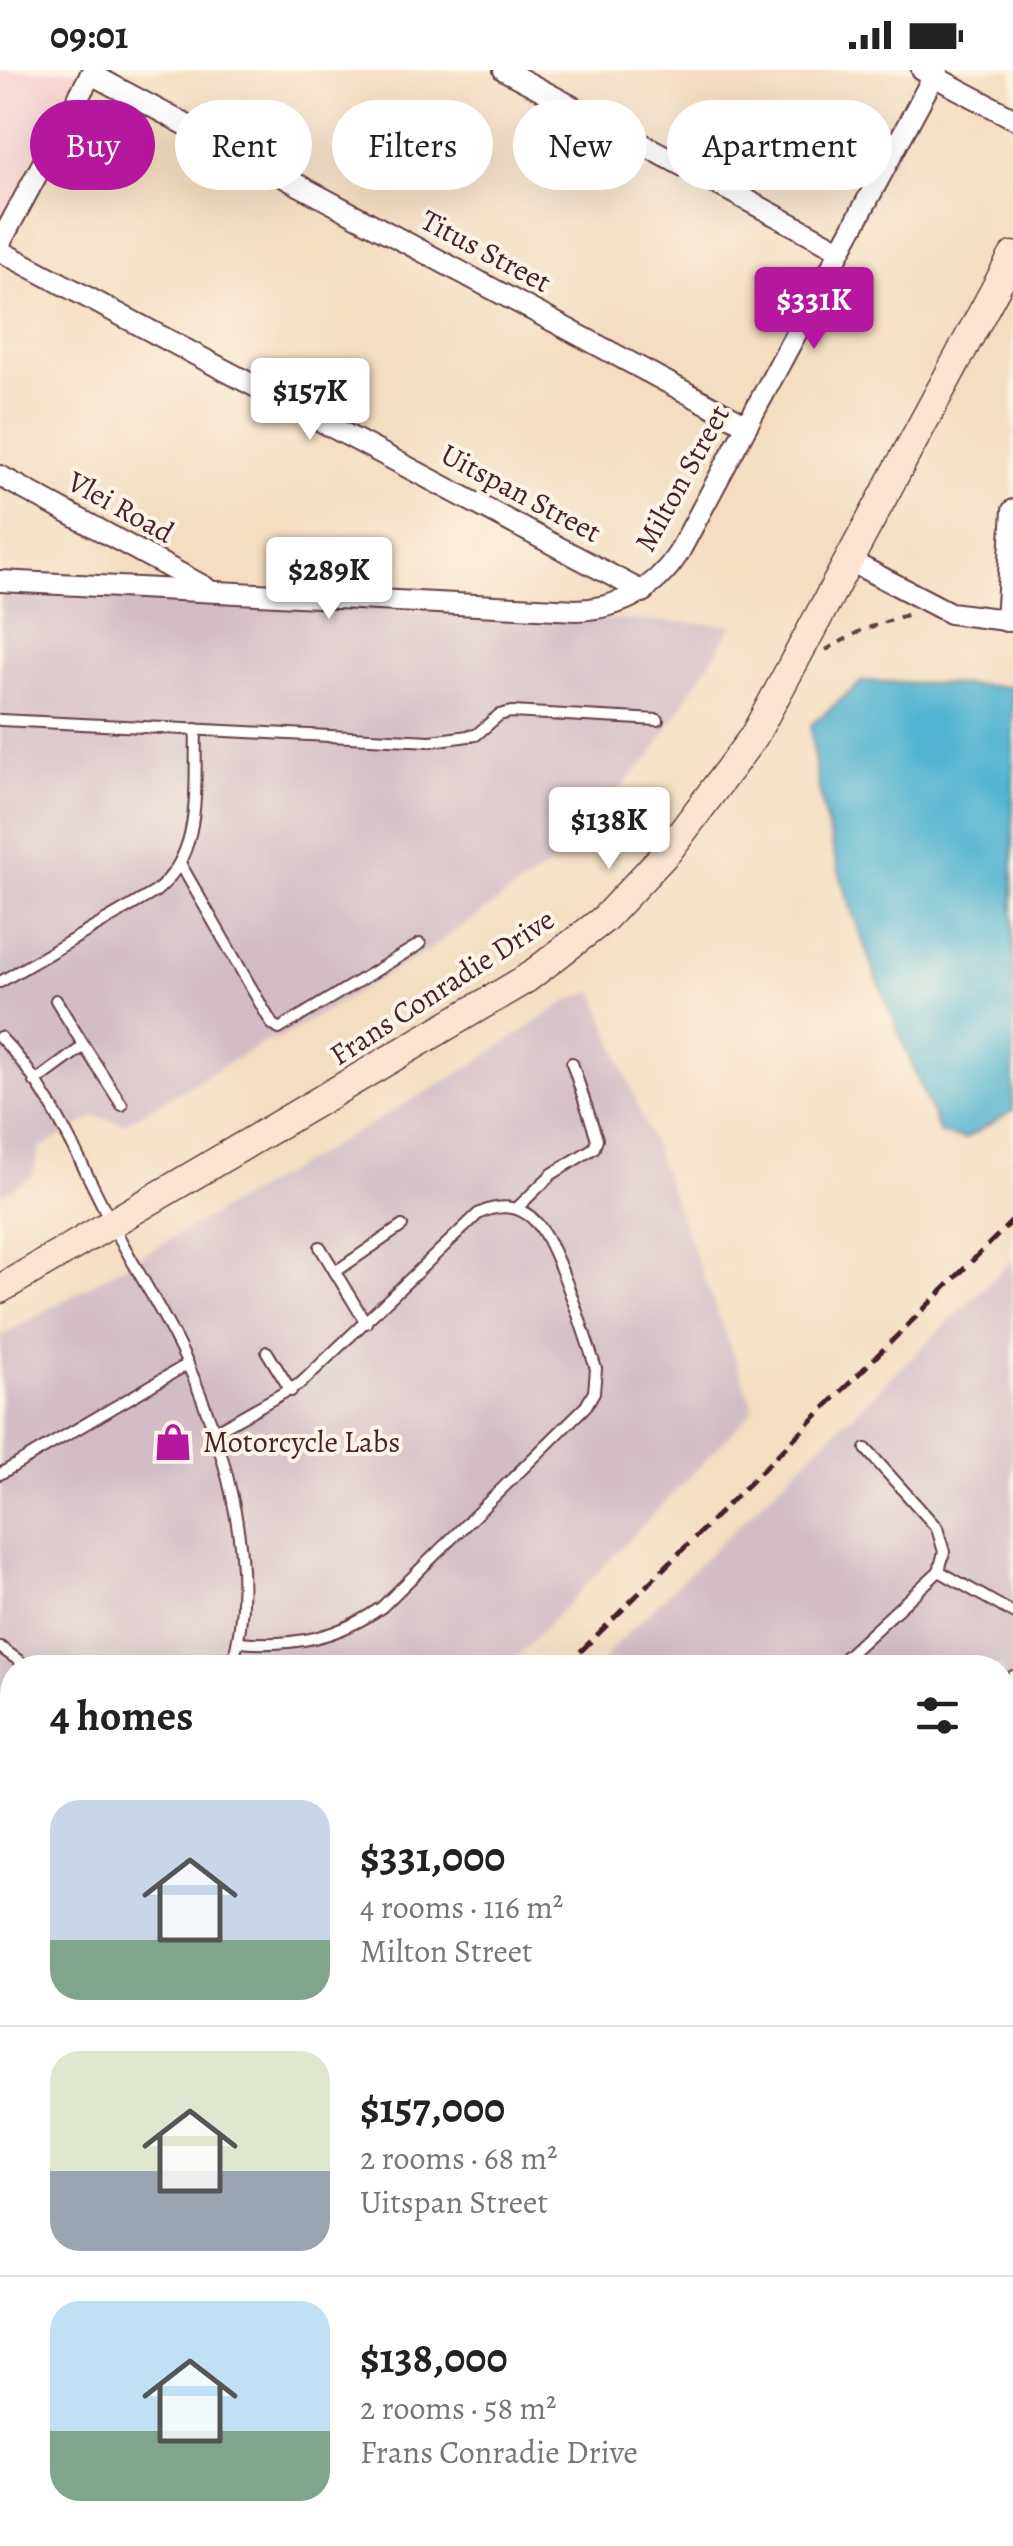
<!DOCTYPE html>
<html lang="en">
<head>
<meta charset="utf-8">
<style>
  body { margin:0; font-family:Alegreya,serif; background:#f2f2f2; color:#222; height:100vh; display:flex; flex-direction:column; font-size:38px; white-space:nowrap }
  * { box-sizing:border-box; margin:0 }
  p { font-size:32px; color:#767676 }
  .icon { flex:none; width:55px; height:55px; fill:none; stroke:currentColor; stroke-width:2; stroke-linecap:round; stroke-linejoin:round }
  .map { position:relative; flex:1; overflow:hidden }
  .drawer { position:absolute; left:0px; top:1585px; width:1015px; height:892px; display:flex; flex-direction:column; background:#fff; border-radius:40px 40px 0 0; box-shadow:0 10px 40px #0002 }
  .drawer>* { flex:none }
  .hud { position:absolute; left:30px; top:30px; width:955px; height:90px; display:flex; gap:20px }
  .price { position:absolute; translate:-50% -85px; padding:0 22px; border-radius:10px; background:#fff; color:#222; font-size:32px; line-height:65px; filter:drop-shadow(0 2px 5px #0008) }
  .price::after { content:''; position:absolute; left:50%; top:60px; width:30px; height:22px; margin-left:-15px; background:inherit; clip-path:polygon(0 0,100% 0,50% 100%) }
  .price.selected { background:#b5179e; color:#fff }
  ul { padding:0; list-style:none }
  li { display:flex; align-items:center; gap:30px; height:250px; padding:0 50px }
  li+li { border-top:2px solid #e0e0e0 }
  li span { display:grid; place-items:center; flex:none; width:280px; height:200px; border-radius:30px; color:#555 }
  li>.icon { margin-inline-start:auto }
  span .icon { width:120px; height:120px; fill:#fffc; stroke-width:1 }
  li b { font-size:42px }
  h2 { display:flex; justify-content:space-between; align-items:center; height:120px; padding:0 50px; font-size:42px }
  .chip { padding:0 35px; border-radius:45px; background:#fff; box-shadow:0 10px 40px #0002; font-size:35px; line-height:90px }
  .chip.selected { background:#b5179e; color:#fff }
  .status { display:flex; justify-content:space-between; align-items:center; height:70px; padding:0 50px; background:#fff; direction:ltr }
  .status svg { height:28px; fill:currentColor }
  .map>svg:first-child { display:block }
</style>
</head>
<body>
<div class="status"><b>09:01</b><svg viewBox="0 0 49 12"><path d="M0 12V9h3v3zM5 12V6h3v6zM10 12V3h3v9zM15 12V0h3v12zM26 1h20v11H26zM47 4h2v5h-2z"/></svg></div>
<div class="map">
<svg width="1013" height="2476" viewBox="0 0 1013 2476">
  <rect width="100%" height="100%" fill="#fcf5e5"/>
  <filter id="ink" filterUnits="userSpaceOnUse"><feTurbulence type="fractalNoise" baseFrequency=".01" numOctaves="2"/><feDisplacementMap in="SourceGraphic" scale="20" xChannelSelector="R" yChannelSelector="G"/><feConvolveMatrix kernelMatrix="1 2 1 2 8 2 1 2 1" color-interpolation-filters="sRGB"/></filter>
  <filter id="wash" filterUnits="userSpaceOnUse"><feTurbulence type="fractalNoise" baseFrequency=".0048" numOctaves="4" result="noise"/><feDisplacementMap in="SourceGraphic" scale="40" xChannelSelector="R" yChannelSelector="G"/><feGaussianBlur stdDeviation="2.25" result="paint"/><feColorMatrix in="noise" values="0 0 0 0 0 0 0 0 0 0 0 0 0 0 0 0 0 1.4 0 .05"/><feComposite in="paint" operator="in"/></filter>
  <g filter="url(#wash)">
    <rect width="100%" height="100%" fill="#f4ddc0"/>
    <polygon fill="#f7cfd1" points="0,0 79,0 0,152"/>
    <g fill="#d2bdc6">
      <polygon points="0,521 733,555 650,687 544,799 430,879 274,971 271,968 124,1054 96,1046 40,1078 32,1107 0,1125"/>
      <polygon points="594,921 754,1339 507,1597 12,1598 12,1941 0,1959 0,1267 468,998 569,930"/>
      <polygon points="1013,1189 1013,2476 473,2476 462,2465 1002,2465 1002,1598 599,1597 615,1575"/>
    </g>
    <path fill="#51b3d0" stroke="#4e697e" stroke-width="2.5" d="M 863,611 L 1013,617 L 1013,1041 L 964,1069 L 940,1064 C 889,932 821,798 811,655 Z"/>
  </g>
  <g filter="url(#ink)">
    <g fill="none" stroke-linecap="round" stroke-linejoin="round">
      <g stroke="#643c41" stroke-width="14">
        <g id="lane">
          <polyline points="0,650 431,671 476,665 499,645 511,642 658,650"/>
          <polyline points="181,795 272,954 279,959 420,874"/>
          <path d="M 0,912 L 155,822 C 204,783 194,716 196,659"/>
          <polyline points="56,930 84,976"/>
          <path d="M 0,967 C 49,1016 77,1087 109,1148 C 134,1198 166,1245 188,1295 C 227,1383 261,1503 231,1598"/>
          <polyline points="35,1012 84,976 122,1035"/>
          <polyline points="516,1139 552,1104 594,1078 597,1069 572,993"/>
          <polyline points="320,1177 366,1253"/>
          <polyline points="335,1202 402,1156"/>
          <polyline points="267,1282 291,1321"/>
          <path d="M 214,1362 L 301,1313 L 478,1144 C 498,1134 520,1134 536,1152 C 556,1172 586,1268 596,1299 L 594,1322 L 586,1336 L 382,1537 C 338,1568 293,1577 239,1572"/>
          <polyline points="866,1379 937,1458 944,1482 939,1501"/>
          <polyline points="0,1404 188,1294"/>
          <polyline points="0,1577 29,1598"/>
          <polyline points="834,1598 939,1501 1013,1543"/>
          <polyline points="1002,1618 1013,1606"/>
          <polyline points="0,1830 12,1839"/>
          <polyline points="1002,2200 1013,2192"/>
          <polyline points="1002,2301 1013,2313"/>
          <polyline points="1002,2441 1013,2453"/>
          <polyline points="498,2465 509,2476"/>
          <polyline points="574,2476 583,2465"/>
        </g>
      </g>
      <g stroke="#643c41" stroke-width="24">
        <g id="street">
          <polyline points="504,0 840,180"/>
          <polyline points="922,0 1013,48"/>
          <polyline points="91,4 747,355"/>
          <polyline points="0,173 93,0"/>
          <polyline points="0,181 643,522"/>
          <polyline points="0,406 205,517"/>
          <polyline points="850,491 950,543 1013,551"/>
          <path d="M 0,511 L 577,540 C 620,538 654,521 678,484 L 937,0"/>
          <polyline points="1006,551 1013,440"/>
          <polyline points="1002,2388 1013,2379"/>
          <polyline points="902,2476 913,2465"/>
        </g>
      </g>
      <g stroke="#643c41" stroke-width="31">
        <g id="secondary">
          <polyline points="0,1219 526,909 604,849 668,781 754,666 1013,186"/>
          <polyline points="0,2165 12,2175"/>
          <polyline points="0,2215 12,2225"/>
          <polyline points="317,2465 331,2476"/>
          <polyline points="380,2465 394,2476"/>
        </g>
      </g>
      <polyline stroke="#643c41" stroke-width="4" stroke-dasharray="8 8" stroke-linecap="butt" points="826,580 862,560 909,544"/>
      <use href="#lane" stroke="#fff" stroke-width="10"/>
      <use href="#street" stroke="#fff" stroke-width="20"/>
      <use href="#secondary" stroke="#fde4d1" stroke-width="28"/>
      <g stroke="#4a1f2b" stroke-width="5" stroke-dasharray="15 8" stroke-linecap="butt">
        <polyline points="564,1598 1013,1150"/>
        <polyline points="0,2400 12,2381"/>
      </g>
    </g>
  </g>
  <defs>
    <g id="shop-bare" transform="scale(3)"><path d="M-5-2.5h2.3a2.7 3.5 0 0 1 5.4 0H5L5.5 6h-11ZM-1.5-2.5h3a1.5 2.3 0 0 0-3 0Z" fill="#b5179e" stroke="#fcf5e5" stroke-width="2.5" paint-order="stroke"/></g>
  </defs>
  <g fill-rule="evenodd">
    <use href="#shop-bare" x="173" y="1372"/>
  </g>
  <g text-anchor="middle" stroke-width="8" stroke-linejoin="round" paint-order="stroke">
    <g font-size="30" fill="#4a1f2b" stroke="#fcf5e5">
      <text transform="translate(486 181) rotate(28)" y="10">Titus Street</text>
      <text transform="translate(682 408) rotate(-61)" y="10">Milton Street</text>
      <text transform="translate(521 423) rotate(28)" y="10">Uitspan Street</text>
      <text transform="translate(121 437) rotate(29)" y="10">Vlei Road</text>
      <text transform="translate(442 917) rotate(-33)" y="10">Frans Conradie Drive</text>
    </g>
    <g font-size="30" fill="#4a1f2b" stroke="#fcf5e5" text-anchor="start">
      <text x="203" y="1382">Motorcycle Labs</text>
    </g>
  </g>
</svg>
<b class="price selected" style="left:814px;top:282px">$331K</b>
<b class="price" style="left:310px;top:373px">$157K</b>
<b class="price" style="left:329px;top:552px">$289K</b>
<b class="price" style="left:609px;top:802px">$138K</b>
<div class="hud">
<a class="chip selected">Buy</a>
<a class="chip">Rent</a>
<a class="chip">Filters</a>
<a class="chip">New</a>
<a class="chip">Apartment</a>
</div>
<section class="drawer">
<h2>4 homes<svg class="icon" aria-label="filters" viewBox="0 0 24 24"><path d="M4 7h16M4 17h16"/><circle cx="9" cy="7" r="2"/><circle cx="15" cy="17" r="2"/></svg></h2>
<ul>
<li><span style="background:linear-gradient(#c9d6e8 70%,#7fa58c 0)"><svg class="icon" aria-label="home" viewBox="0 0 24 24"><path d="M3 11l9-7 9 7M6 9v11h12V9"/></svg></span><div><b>$331,000</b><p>4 rooms · 116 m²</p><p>Milton Street</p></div></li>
<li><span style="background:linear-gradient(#dfe7d0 60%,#9aa5b1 0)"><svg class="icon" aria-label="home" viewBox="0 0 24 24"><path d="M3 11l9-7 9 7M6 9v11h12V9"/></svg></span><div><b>$157,000</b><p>2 rooms · 68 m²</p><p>Uitspan Street</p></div></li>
<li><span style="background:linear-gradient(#bfe0f5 65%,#7fa58c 0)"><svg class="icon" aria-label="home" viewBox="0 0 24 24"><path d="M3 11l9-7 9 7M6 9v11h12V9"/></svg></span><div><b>$138,000</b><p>2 rooms · 58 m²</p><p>Frans Conradie Drive</p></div></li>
</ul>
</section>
</div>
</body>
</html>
